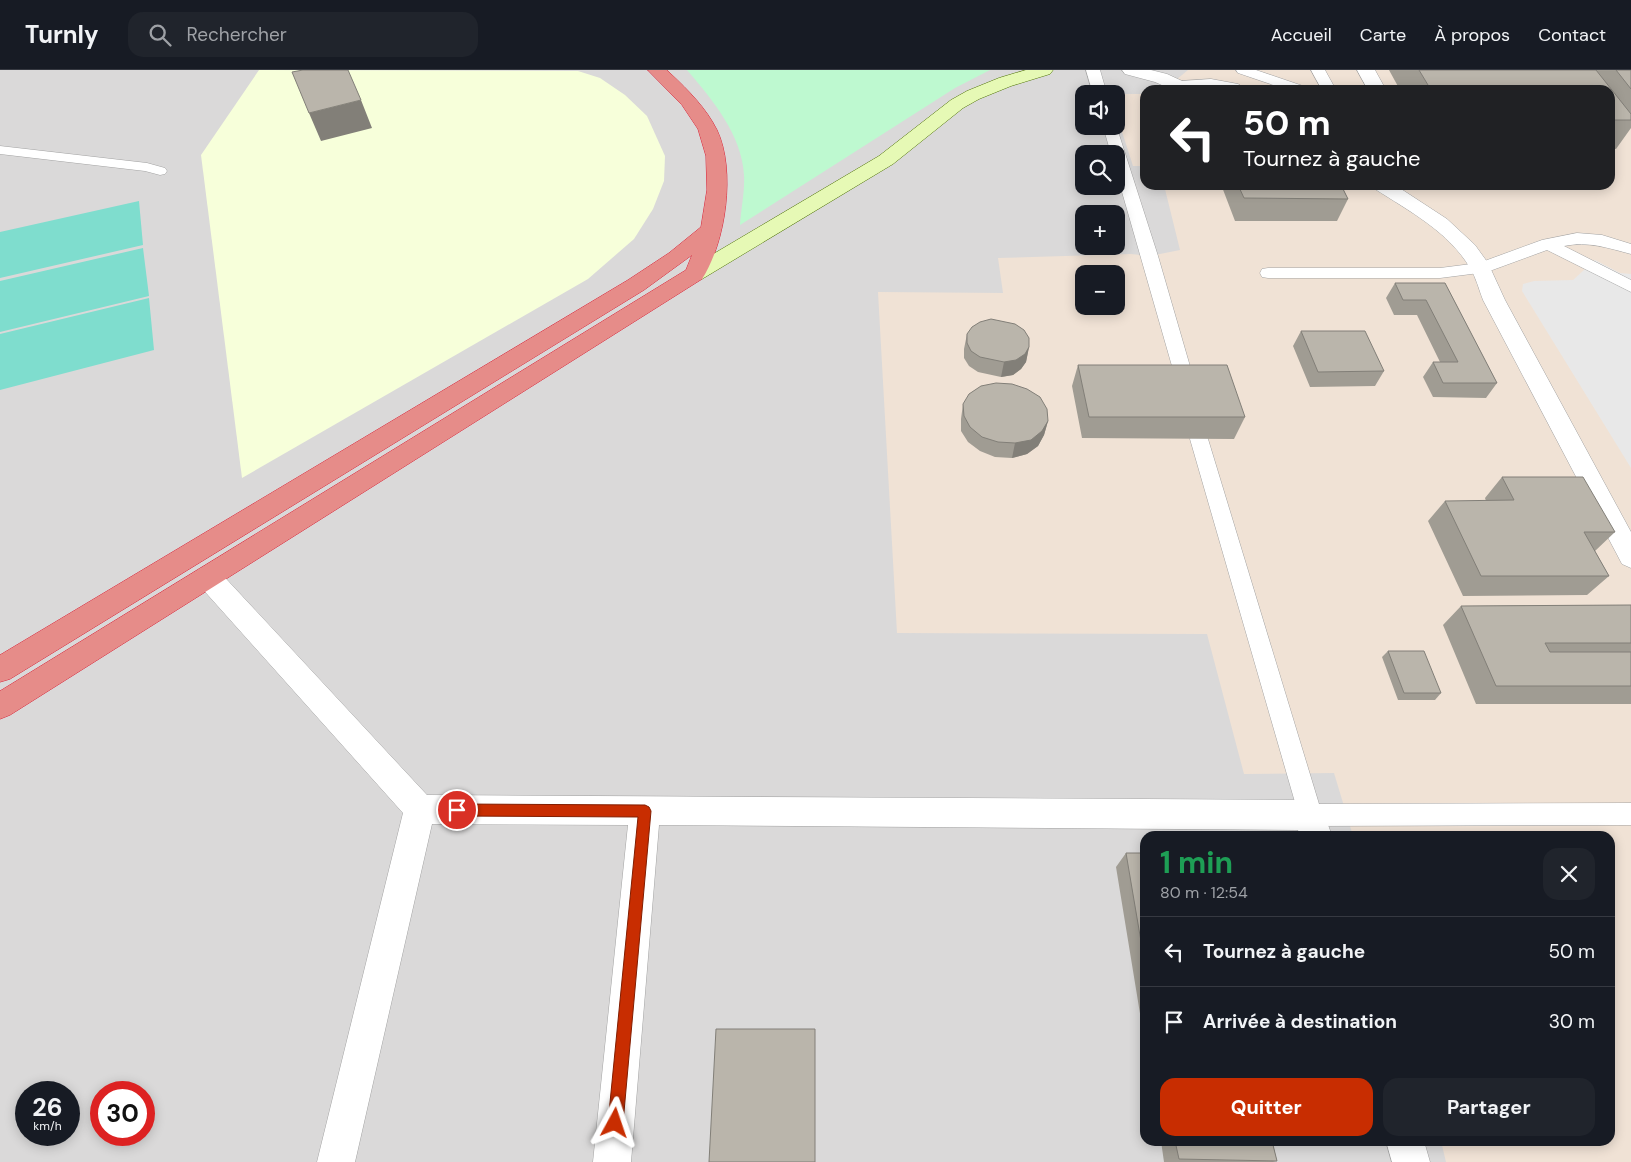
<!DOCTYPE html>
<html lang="fr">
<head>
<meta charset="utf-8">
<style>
	:root { --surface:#171b24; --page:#20242c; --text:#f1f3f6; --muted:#9ea1a6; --line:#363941; --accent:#c82d01 }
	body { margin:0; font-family:"DM Sans",sans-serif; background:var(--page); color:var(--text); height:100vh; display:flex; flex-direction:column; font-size:19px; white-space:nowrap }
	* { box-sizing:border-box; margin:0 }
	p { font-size:16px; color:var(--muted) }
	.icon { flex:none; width:28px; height:28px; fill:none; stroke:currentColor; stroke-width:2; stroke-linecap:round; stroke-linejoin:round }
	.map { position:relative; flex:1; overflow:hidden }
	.sheet { position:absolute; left:1140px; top:761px; width:475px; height:315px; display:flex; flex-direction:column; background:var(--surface); border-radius:15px; box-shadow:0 2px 12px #0003 }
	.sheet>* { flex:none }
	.guide { position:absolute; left:1140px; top:15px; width:475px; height:105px; border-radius:15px; box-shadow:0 2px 12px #0003; background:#202124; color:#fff; overflow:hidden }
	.fabs { position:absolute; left:1075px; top:15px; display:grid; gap:10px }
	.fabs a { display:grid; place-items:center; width:50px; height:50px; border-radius:10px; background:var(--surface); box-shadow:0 2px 12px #0003; font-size:25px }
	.speed { position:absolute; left:15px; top:1011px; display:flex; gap:10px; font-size:25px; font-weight:700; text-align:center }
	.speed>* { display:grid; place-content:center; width:65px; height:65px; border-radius:50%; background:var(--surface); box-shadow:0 2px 12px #0003; line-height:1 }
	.speed small { font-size:12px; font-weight:400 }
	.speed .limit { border:8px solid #d22; background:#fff; color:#111 }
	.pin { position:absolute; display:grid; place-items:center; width:42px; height:42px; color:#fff; margin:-21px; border:2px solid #fff; border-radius:50%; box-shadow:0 1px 5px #0007 }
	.me { position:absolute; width:55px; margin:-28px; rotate:5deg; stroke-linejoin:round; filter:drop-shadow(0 0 4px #0008) }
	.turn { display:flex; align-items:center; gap:18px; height:105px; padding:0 20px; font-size:22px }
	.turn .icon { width:65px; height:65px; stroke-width:2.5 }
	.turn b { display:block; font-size:35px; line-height:42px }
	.round { display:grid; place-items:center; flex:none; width:52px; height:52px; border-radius:15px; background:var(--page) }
	.headline { display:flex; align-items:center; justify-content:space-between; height:85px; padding:0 20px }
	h1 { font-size:30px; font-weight:700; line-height:38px; color:#1e9e55 }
	.primary-button { display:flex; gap:10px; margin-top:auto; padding:10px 20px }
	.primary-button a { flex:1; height:58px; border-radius:15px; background:var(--accent); color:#fff; font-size:20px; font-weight:700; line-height:58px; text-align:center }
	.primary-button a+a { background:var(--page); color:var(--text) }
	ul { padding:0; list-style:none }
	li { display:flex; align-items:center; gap:15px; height:70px; padding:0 20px; border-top:1px solid var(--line) }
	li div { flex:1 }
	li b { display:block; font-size:19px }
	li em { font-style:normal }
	header { display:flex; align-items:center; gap:30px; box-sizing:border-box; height:70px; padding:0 25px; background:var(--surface); border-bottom:1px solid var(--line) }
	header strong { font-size:24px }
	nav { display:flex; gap:28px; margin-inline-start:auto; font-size:18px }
	.search { width:350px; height:45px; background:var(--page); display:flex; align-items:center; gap:12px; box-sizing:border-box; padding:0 18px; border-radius:15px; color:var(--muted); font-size:19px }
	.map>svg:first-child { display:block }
	.residential { fill:#dad9d9; fill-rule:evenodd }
	.education { fill:#f7ffda }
	.military { fill:#f0e2d5; fill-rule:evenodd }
	.park { fill:#bef9d0 }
	.pitch { fill:#7fddce }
	.parking { fill:#e8e8e8 }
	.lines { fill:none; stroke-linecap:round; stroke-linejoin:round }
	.lane-casing { stroke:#a3a3a3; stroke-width:1 }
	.street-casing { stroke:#a3a3a3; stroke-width:1 }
	.secondary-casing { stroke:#4e7205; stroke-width:1 }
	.highway-casing { stroke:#d72439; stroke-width:1 }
	.lane { fill:#fff; fill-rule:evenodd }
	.street { fill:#fff; fill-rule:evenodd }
	.secondary { fill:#e6f9b5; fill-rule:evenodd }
	.highway { fill:#e68c89; fill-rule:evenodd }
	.wall { fill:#a09c93 }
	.shaded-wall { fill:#827f78 }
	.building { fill:#bab5ab; stroke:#827f78 }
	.route { fill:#c82d01; stroke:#821d01 }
</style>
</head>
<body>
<header>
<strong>Turnly</strong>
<div class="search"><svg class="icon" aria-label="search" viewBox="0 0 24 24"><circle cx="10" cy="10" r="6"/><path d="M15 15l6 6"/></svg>Rechercher</div>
<nav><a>Accueil</a><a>Carte</a><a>À propos</a><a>Contact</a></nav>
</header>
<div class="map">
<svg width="1631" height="1092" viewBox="0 0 1631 1092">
	<rect width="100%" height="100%" fill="#eeece2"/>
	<path class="residential" d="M0,0H1631V1092H0ZM1145,20H1610V115H1145ZM1084,24H1116V56H1084ZM1084,84H1116V116H1084ZM1084,144H1116V176H1084ZM1084,204H1116V236H1084ZM1145,766H1610V1071H1145ZM26,1022H69V1065H26ZM101,1022H144V1065H101Z"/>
	<path class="education" d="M259,0L578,1L600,8L625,25L647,46L665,86L664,111L653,139L634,169L588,209L242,408L201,85Z"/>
	<path class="military" d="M1188,0H1631V1092H1446L1441,1071H1610V766H1353L1334,703L1244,704L1207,564L897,563L878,222L1003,223L998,188L1131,184L1150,186L1180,180L1164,115H1610V20H1164ZM1084,204H1116V236H1084Z
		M1110,24H1145V96H1133L1116,43V24Z"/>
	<path class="park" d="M687,0H990L955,18L740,155C741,139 745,121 744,105C742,65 712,29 687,0Z"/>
	<path class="pitch" d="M139,131L143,175L0,208V162Z
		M143,178L149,226L0,262V211Z
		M149,228L154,280L0,320V264Z"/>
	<path class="parking" d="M1595,190L1620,203L1631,204V398L1522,221L1523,214L1534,211L1573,210Z"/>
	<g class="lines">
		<defs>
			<path id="lane" d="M1086,0H1100L1107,24H1093Z
				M1236,0H1256L1306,17L1308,20H1288L1238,3Z
				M1311,0H1325L1336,20H1322Z
				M1211,9L1238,14L1248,20L1204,17L1181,19L1174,15L1181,11Z
				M1116,55L1158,186L1196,317L1193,321L1187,323L1181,321L1178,317L1116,101V84H1111L1103,56H1116Z
				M0,76L147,93L165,98L167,101L165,104L160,105L145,101L0,84Z
				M1577,163L1602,165L1631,174V184C1608,178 1588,171 1564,176L1631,210V222L1547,180L1487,202L1440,208H1268L1262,207L1260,203L1262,199L1268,198H1440L1479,193L1542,170Z
				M1199,362L1206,364L1208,369L1319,734L1631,733V755L1310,756L1301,753L1190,369L1192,364Z"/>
			<path id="street" d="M1122,0H1151L1167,4L1193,16L1196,20H1173L1155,12L1125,4Z
				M1357,0H1375L1386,20H1368Z
				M1372,115H1395L1447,149L1475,175L1488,193L1505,230L1631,462V498L1622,494L1483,230C1479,220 1476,207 1470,198C1449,162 1409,141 1375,119Z
				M208,496L217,499L427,725L1310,730L1321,735L1332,766H1300L1298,760L659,755L631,1092H593L628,755L432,754L355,1092H317L403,743L199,515L195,507L199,499Z
				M1386,1071H1424L1430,1092H1392Z"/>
			<path id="secondary" d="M1026,0H1053L1050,4L1011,16L979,29L963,38L893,94L702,209L695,211L688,209L684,204L688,199L879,86L951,30L967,21L999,8Z"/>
			<path id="highway" d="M648,0H667L671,4C688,20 706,38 717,60C736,100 726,172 702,209L10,645L0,649V621L686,200L692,185L644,220L10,609L0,612V585L628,210L669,183L701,157L707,120L706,86L698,59L682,35Z"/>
		</defs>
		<use href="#lane" class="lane-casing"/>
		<use href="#street" class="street-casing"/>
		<use href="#secondary" class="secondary-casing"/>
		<use href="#highway" class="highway-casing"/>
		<use href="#lane" class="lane"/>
		<use href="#street" class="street"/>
		<use href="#secondary" class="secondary"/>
		<use href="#highway" class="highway"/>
	</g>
	<path class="wall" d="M1389,0H1631V58L1616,79L1610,78V20H1400Z
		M1223,115H1341L1348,129L1337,151H1235L1222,117Z
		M1395,213H1445L1497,313L1486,328L1433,327L1423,307L1433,292H1440L1417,245H1394L1386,228Z
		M1301,261L1384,301L1375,316L1310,317L1293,276Z
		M967,264L1029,277L1026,292L1021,299L1013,305L1001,307L978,302L969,296L964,288V279Z
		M1078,295L1245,347L1234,369L1082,368L1072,316Z
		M963,334L1048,351L1044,365L1038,376L1027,384L1012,388L995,387L980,381L968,372L961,361V349Z
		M1502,407L1615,462L1595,481L1609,506L1587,525L1463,526L1428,451L1445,431H1486L1485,428Z
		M1631,535V634H1476L1443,555L1461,536Z
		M1388,581L1441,623L1435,630H1398L1382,587Z
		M1126,783H1145V974L1116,797Z
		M1161,1071H1272L1277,1091L1273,1092H1164Z"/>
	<path class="shaded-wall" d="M361,30L372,58L321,71L309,43Z
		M1029,277L1026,292L1021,299L1013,305L1001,307L1004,292Z
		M1048,351L1044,365L1038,376L1027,384L1012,388L1015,373Z"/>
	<path class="building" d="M303,0H348L361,30L309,43L292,2Z
		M1419,0H1596L1631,44V50H1610V20H1431Z
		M1616,0H1631V19Z
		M1238,115H1341L1348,129L1244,128Z
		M1395,213H1445L1497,313H1443L1433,292H1458L1426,230H1403Z
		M991,249L1015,254L1024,260L1029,268V277L1025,284L1016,290L1004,292L980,287L971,281L967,273V264L972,257L980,252Z
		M1301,261H1365L1384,301L1318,302Z
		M1078,295H1227L1245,347H1089Z
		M996,313L1012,314L1027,319L1040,327L1047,339L1048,351L1042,361L1031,370L1015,373L998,372L982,367L970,357L964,346L963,334L969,324L981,316Z
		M1502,407H1583L1615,462H1584L1609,506H1481L1445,431L1514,430Z
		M1631,535V573H1545L1550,582H1631V616H1496L1461,536Z
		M1388,581H1424L1441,623H1404Z
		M1126,783H1145V895Z
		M716,959H815V1092H709Z
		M1175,1071H1272L1277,1091L1179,1089Z"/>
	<path class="route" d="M457,734L645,735L649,737L651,741L623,1053L621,1058L615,1061L610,1058L608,1053L638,747L457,746L453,744L451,740L453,735Z"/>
</svg>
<div class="fabs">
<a><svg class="icon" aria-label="sound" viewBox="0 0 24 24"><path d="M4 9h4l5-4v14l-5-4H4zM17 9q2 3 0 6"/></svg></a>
<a><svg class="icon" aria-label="search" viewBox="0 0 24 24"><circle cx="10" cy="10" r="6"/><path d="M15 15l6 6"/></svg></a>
<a>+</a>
<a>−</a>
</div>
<div class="speed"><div>26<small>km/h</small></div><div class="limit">30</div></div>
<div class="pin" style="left:457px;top:740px;background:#d93025"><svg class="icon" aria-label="arrive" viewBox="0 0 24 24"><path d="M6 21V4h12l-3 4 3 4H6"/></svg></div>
<svg class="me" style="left:615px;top:1053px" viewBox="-20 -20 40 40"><path d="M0-17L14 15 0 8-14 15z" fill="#c82d01" stroke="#fff" stroke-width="4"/></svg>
<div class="guide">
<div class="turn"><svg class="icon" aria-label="left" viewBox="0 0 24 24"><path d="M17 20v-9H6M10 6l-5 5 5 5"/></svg><div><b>50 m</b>Tournez à gauche</div></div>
</div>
<section class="sheet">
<div class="headline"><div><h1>1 min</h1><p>80 m · 12:54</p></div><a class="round"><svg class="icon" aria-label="close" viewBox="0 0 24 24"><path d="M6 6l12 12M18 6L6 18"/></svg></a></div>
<ul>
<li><svg class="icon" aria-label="left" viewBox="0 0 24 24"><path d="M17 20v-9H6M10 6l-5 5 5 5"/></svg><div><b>Tournez à gauche</b></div><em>50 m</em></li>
<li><svg class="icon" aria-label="arrive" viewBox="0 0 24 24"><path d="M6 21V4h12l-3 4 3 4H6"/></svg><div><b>Arrivée à destination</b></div><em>30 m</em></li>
</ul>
<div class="primary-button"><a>Quitter</a><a>Partager</a></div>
</section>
</div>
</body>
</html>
